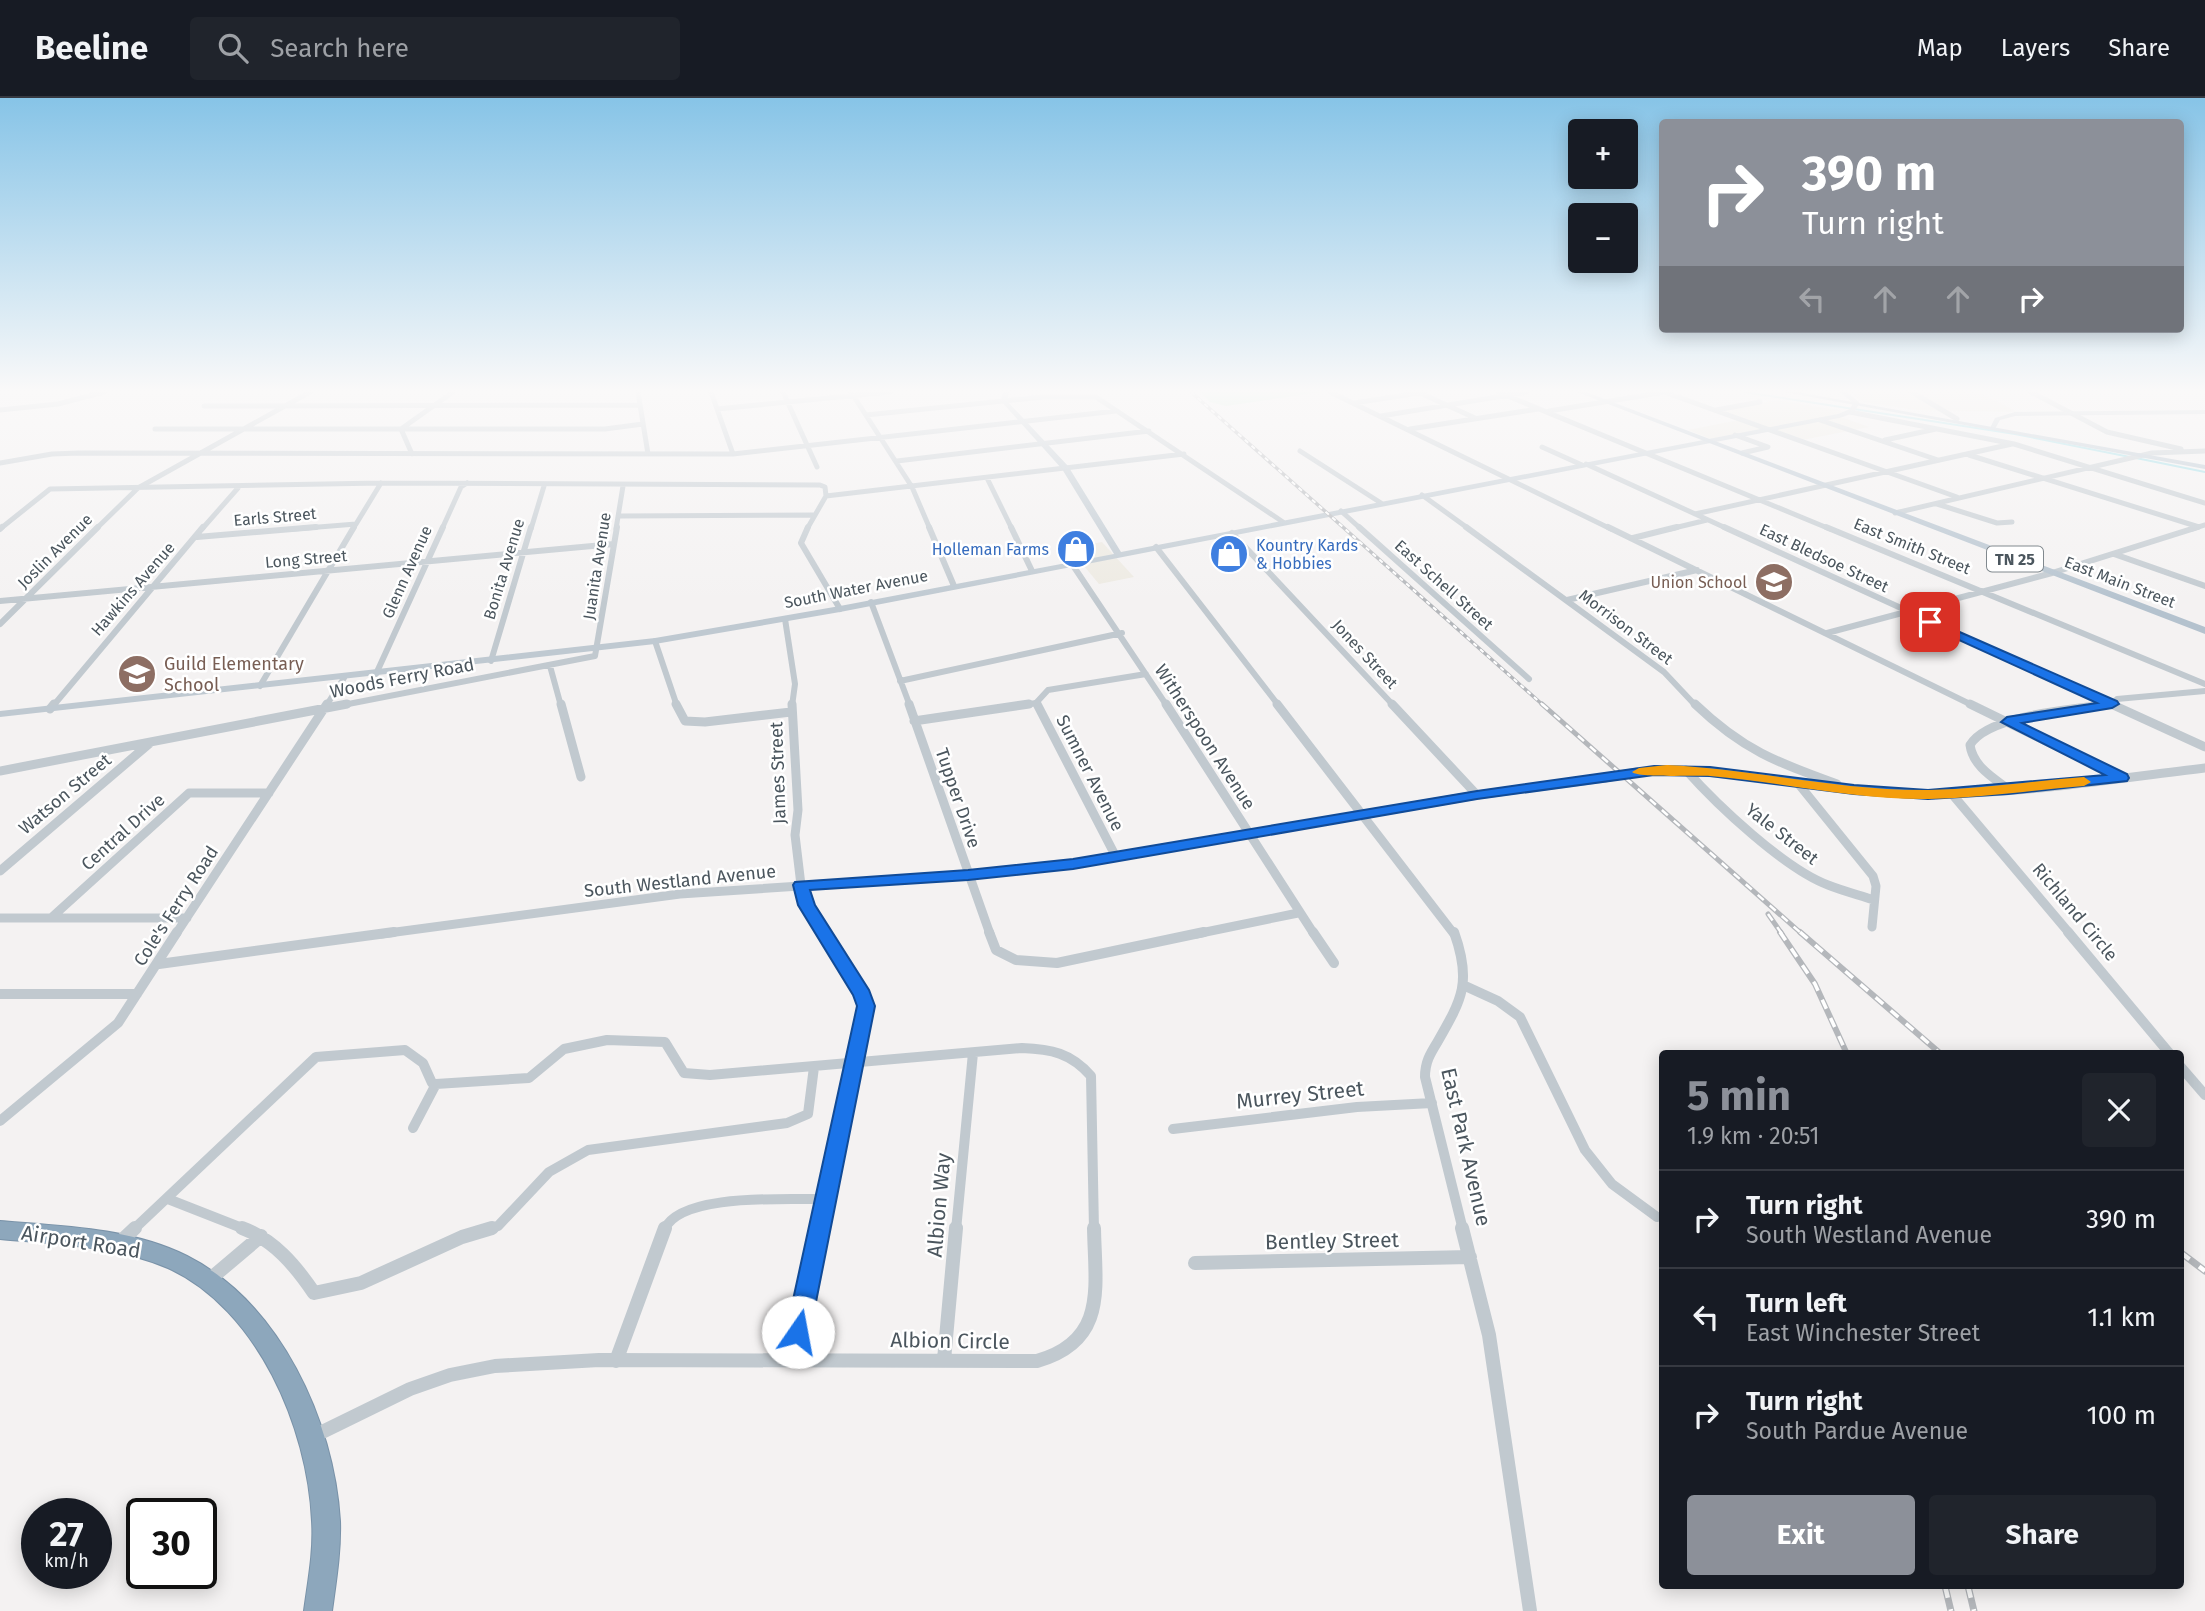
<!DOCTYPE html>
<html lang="en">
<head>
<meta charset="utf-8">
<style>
	:root { --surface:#171b24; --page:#20242c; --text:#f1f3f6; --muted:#9ea1a6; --line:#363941; --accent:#8c9099 }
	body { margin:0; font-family:"Fira Sans",sans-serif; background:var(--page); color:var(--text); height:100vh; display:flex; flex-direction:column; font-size:26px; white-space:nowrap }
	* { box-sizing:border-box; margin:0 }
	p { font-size:23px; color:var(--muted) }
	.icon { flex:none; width:38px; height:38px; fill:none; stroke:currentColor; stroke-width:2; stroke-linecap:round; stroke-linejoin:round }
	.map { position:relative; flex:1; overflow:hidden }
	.sheet { position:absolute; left:1659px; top:952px; width:525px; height:539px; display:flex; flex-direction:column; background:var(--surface); border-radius:7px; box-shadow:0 4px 18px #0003 }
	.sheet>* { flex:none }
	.guide { position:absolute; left:1659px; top:21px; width:525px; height:214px; border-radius:7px; box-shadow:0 4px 18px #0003; background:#8c9099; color:#fff; overflow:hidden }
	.buttons { position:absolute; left:1568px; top:21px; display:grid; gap:14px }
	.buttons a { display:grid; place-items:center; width:70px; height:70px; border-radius:7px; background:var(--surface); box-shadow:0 4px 18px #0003; font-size:35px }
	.speed { position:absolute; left:21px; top:1400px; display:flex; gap:14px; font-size:35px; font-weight:700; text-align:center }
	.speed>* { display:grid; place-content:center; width:91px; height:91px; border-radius:50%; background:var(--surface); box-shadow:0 4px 18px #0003; line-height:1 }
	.speed small { font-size:18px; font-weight:400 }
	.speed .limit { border:4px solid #111; border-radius:10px; background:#fff; color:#111 }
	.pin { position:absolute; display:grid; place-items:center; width:60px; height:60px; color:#fff; margin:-30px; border-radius:14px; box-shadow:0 4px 10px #0006 }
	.me { position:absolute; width:77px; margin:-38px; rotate:12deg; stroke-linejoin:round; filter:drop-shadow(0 0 5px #0008) }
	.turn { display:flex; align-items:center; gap:24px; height:147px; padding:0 28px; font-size:32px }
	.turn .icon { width:91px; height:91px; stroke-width:2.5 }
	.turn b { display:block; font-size:49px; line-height:60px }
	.lanes { display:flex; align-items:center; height:66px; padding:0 28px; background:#0003; justify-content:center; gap:35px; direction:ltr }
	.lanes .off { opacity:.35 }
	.round { display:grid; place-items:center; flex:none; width:74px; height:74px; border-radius:7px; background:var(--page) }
	.overview { display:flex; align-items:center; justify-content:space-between; height:119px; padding:0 28px }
	h1 { font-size:42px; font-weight:700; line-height:52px; color:var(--accent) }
	.cta { display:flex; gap:14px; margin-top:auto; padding:14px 28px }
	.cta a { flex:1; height:80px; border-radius:7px; background:var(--accent); color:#fff; font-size:28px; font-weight:700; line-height:80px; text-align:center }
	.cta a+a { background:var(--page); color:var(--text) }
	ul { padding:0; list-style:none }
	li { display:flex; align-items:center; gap:21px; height:98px; padding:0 28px; border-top:2px solid var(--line) }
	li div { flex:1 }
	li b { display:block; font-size:26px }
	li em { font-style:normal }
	header { display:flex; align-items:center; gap:42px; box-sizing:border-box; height:98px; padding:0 35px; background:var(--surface); border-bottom:2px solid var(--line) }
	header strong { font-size:33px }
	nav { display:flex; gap:38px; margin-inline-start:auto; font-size:24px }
	.search { width:490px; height:63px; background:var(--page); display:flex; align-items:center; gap:18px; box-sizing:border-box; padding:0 24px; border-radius:7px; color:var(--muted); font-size:26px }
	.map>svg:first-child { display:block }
	.commercial { fill:#edeae2 }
	.green { fill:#c4edd1 }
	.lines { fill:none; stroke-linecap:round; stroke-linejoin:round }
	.stream { stroke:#95dbe6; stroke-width:2 }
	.highway-casing { stroke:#7992a8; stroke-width:2 }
	.street-far4 { stroke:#c1c9cf; stroke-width:5 }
	.street-far3 { stroke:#c1c9cf; stroke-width:6 }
	.street-far2 { stroke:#c1c9cf; stroke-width:9 }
	.street-far1 { stroke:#c1c9cf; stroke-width:10 }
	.street { stroke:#c1c9cf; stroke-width:14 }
	.secondary { fill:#bfc9d1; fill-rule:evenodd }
	.primary { fill:#b4c2ce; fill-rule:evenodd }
	.highway { fill:#8da7bc; fill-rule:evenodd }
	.rail-far3-casing { stroke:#b4b7bb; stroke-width:3.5 }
	.rail-far2-casing { stroke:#b4b7bb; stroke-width:5 }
	.rail-far1-casing { stroke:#b4b7bb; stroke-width:6 }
	.rail-casing { stroke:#b4b7bb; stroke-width:7 }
	.rail-far3 { stroke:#fff; stroke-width:2; stroke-dasharray:4.5; stroke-linecap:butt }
	.rail-far2 { stroke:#fff; stroke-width:2.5; stroke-dasharray:8; stroke-linecap:butt }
	.rail-far1 { stroke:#fff; stroke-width:3.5; stroke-dasharray:10; stroke-linecap:butt }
	.rail { stroke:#fff; stroke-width:4.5; stroke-dasharray:12; stroke-linecap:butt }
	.street-bridge { stroke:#c1c9cf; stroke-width:9 }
	.route { fill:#1a73e8; stroke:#114b97; stroke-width:2 }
	.slow { fill:#f59e0b }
	.labels { text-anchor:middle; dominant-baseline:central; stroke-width:5; stroke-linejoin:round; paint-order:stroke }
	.far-street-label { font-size:16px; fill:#4b565e; stroke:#fff }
	.far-shop-label { font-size:16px; fill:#366cbe; stroke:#fff; text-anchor:start }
	.shield { fill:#fff; stroke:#81898e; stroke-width:2 }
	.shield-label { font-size:16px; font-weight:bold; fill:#4b565e }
	.far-education-label { font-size:16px; fill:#785e54; stroke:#fff; text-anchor:end }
	.education-label { font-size:18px; fill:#785e54; stroke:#fff; text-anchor:start }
	.street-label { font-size:18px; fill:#4b565e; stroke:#fff }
	.near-street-label { font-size:21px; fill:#4b565e; stroke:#fff }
</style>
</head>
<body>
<header>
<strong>Beeline</strong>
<div class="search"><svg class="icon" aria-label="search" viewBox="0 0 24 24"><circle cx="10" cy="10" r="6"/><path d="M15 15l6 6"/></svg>Search here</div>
<nav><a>Map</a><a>Layers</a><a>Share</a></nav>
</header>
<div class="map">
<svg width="2205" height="1513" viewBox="0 0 2205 1513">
	<rect width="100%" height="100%" fill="#f4f2f2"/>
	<path class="commercial" d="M1849,294H1979L2017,314L1915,312L1864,304Z
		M1777,302L1843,313L1835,317L1869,329L1802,342L1768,330L1711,341L1688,332L1744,321L1721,312Z
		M1102,444L1134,479L1099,486L1069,450Z"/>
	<path class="green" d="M1200,294H1321L1226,308L1210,304Z"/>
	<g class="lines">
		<path class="stream" d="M1744,294L2015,336L2130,359
			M2136,360L2205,374"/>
		<defs>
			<path id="highway" d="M0,1123C62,1128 131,1130 187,1158C280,1205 334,1323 340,1423C341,1453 336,1483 332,1513H304C308,1483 314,1453 312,1423C308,1330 258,1211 168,1170C117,1148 55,1146 0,1141Z"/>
		</defs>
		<use href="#highway" class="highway-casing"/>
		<path class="street-far4" d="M638,294L648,356
			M711,294L733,356
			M783,294L817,369
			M851,294L912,389L930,431
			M1330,294L1611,431
			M1418,294L1475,320
			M1498,294L1830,431
			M1664,294L1957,399
			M1912,294L1957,321
			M2031,294L2107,334L2181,351
			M1354,305L1425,294
			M204,308L638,307
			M717,311L890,294
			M0,312L58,306L104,294
			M1716,312L1760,304
			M1549,313L1665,294
			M1850,314L2014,346L2205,405
			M866,317L1043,299H1096L1283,424
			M1381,318L1527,294
			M1820,322L1938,362
			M155,331H605L643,326
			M1410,331L1538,311
			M1735,337L1768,349L1742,355
			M1885,342L1936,331
			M1542,349L1582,367
			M1300,353L1381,405
			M412,356L401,331L453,294
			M1969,357L2199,429
			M897,363L1149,333
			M0,365L52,356L79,355L733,356L1116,313
			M1586,366L1728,431
			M987,380L1012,431
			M1422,397L1469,431
			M826,398L1184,356
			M1937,406L1997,425L2012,424
			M1341,413L1361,431
			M1895,415L2152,355L2205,353
			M1695,416L2012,346
			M619,418L813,417
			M0,431L50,391L381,385L820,387L825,389L826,398
			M96,431L138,390L310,294
			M202,431L238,390
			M294,431L356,426
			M353,431L381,385
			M442,431L461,389L467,385
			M531,431L544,388
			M616,431L623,388
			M807,431L826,398
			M1670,431L1707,422
			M2192,431L2205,427"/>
		<path class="street-far3" d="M808,429L801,445L840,511
			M929,429L954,488
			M1011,429L1032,473
			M1359,429L1529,581
			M1466,429L1664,574L1696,608
			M1608,429L1974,608
			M1724,429L2115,608
			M1826,429L2205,586
			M0,431L2,429
			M1232,435L1394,608
			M197,439L316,429
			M1633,440L1677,429
			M1156,449L1279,608
			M2114,456L2205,488
			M1072,466L1167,608
			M1567,502L1697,472
			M0,503L614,446
			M871,504L910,608
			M785,521L795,586L792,608
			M0,526L98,429
			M1827,535L2052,475L2198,429
			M655,543L677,608
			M491,563L531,429
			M550,568L561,608
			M376,576L443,429
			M900,583L1122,535
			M260,588L354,429
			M1036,605L1037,608
			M53,608L203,429
			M326,608L344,580
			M338,608L595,558L617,429
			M1018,608L1036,605L1048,592L1146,576
			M2101,608L2112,606L2117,601L2205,593"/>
		<path class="street-far2" d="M561,606L581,679
			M676,606L685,623L705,624L791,614
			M792,606L798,712L795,737L801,787L806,807L825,836
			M909,606L990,836
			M1037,606L1116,759
			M1166,606L1314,836
			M1277,606L1454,836
			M1392,606L1477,697
			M1695,606C1743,652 1776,664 1837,686
			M1970,606L2122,680
			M2111,606L2205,649
			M50,611L54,606
			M914,623L1029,606
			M1686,672C1717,707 1785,771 1828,787C1843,793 1859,797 1874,802
			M0,673L347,606
			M1637,674C1725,668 1809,690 1897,695C2000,700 2103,682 2205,670
			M1797,684L1873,778L1876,788L1872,829
			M2008,691C1992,679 1973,668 1970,647C1988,616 2078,611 2112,606
			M1952,696L2070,836
			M0,773L150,645
			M0,820H187
			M51,820L189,695H269
			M176,836L327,606
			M381,836L680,796L968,777L1073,766L1477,697L1605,680
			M1196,836L1298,815"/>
		<path class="street-far1" d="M989,834L996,852L1016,862L1057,865L1204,834
			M1313,834L1334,865
			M1454,834C1472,884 1462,901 1438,943C1430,956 1425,964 1425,979L1463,1132
			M2068,834L2170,956
			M159,866L394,834
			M1463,887L1498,903L1520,919L1585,1052L1612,1086L1657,1119
			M0,896H137
			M2180,968L2205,997
			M0,1023L118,925L177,834
			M413,1030L436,986
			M1173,1031L1357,1009L1432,1005
			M168,1101L247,1132
			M133,1132L316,959L405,952L423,965L432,985L436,986L529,980L564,951L607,942L665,944L684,975L710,977L1022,950C1051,951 1071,955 1091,978L1094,1132
			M486,1132L498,1128L549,1074L588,1052L787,1025L808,1016L814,969
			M664,1132C680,1094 789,1102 825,1101
			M819,1132L866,907L863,896L824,834
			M956,1132L973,955"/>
		<path class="street" d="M242,1130C274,1142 295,1167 314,1195L361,1185L462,1139L492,1130
			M1462,1130L1489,1237L1530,1513
			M118,1146L135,1130
			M1195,1165L1470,1159
			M209,1182L261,1138
			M792,1261L819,1130
			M944,1262L956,1130
			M616,1263L665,1130
			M314,1338L410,1291L450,1277L495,1268L599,1262L1037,1263C1108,1243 1095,1189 1094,1130"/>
		<path class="secondary" d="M1003,294H1009L1007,303L1068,368L1121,454L1838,316L1850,311L1853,305L1840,294H1846L1859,304C1857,315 1849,317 1839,320L840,514L655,546L0,619V613L655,540L840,508L1114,456L1062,371L1001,303Z
			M2205,312V316L2015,318L2000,322L1995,331L1990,330L1995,320L2015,314Z"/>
		<path class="primary" d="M1577,294H1586L2205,529V536Z
			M1784,294H1797L2205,367V371Z"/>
		<use href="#highway" class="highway"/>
		<defs>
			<path id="rail-far3" d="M1191,294L1544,608"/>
			<path id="rail-far2" d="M1542,606L1802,836
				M1768,816L1782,836"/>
			<path id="rail-far1" d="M1780,834L1815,886L1847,956
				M1800,834L1941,956"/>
			<path id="rail" d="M2180,1154L2205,1173
				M1945,1488L1951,1513
				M1968,1488L1974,1513"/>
		</defs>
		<use href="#rail-far3" class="rail-far3-casing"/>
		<use href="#rail-far2" class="rail-far2-casing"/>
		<use href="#rail-far1" class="rail-far1-casing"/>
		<use href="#rail" class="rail-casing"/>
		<use href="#rail-far3" class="rail-far3"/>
		<use href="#rail-far2" class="rail-far2"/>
		<use href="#rail-far1" class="rail-far1"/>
		<use href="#rail" class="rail"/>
		<path class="street-bridge" d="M1605,680L1637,674"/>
	</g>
	<linearGradient id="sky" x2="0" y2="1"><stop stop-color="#87c4e7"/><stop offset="0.58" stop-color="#faf9f9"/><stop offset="1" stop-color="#faf9f9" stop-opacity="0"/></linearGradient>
	<rect width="2205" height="505" fill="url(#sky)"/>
	<path class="route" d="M1930,521L2117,603L2119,606L2112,610L2022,625L2127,676L2129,680L2127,683L2008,696L1928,701L1854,696L1710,678L1654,677L1477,701L1073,771L968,782L810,792L815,807L869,892L875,908L810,1234L806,1242L798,1245L789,1242L786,1234L857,908L853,897L798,807L793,787L795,784L968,772L1073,761L1477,693L1654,668L1710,669L1854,687L1928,692L2105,677L2001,624L2007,619L2097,605L1926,527L1924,524Z"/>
	<path class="slow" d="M1667,667C1754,671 1841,693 1929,692C1980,691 2033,683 2084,679L2091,684L2084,688C2033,692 1980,700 1929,701C1856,702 1783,684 1710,678C1696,677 1638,680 1632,674L1639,670Z"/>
	<defs>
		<symbol id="shop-disc" viewBox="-11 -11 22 22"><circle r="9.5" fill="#3f7fe0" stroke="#fff"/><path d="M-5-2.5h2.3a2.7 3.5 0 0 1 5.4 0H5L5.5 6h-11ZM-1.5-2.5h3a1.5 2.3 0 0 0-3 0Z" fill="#fff"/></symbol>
		<symbol id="school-disc" viewBox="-11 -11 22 22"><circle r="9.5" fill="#8d6e63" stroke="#fff"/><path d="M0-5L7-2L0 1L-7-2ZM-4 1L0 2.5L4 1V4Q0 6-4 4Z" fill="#fff"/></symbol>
	</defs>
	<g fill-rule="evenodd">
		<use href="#shop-disc" x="1054" y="429" width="44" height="44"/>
		<use href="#shop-disc" x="1207" y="434" width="44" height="44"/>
		<use href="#school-disc" x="1752" y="462" width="44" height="44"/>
		<use href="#school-disc" x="115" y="554" width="44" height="44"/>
	</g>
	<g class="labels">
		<g class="far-street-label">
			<text transform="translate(275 419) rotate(-5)">Earls Street</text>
			<text transform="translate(1912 448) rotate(22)">East Smith Street</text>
			<text transform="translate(55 453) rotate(-45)">Joslin Avenue</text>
			<text transform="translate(1824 460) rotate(25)">East Bledsoe Street</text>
			<text transform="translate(306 461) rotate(-5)">Long Street</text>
			<text transform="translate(597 468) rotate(-81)">Juanita Avenue</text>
			<text transform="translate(504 471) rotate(-73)">Bonita Avenue</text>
			<text transform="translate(407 474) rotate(-66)">Glenn Avenue</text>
			<text transform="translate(2120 484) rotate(21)">East Main Street</text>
			<text transform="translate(1444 487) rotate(42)">East Schell Street</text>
			<text transform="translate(133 491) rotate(-49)">Hawkins Avenue</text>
			<text transform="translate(856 491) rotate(-11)">South Water Avenue</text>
			<text transform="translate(1626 529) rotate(37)">Morrison Street</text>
			<text transform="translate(1365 556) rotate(47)">Jones Street</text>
		</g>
		<g class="far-shop-label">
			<text x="1256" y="447">Kountry Kards<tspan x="1256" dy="18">&amp; Hobbies</tspan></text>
			<text x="1049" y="451" text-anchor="end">Holleman Farms</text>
		</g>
		<rect class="shield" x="1987" y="448.5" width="56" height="25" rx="5"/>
		<g class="shield-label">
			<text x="2015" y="461">TN 25</text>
		</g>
		<g class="far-education-label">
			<text x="1747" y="484">Union School</text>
		</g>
		<g class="education-label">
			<text x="164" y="566">Guild Elementary<tspan x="164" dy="21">School</tspan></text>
		</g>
		<g class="street-label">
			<text transform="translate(402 580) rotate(-11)">Woods Ferry Road</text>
			<text transform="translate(1205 639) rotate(57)">Witherspoon Avenue</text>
			<text transform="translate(778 675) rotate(-92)">James Street</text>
			<text transform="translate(1090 675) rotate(63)">Sumner Avenue</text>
			<text transform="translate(65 696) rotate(-40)">Watson Street</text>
			<text transform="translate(958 700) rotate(71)">Tupper Drive</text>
			<text transform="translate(123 734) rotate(-42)">Central Drive</text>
			<text transform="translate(1782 736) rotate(38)">Yale Street</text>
			<text transform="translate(680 783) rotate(-6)">South Westland Avenue</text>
			<text transform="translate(176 808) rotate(-57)">Cole's Ferry Road</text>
			<text transform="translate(2075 814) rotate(50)">Richland Circle</text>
		</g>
		<g class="near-street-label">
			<text transform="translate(1300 997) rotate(-6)">Murrey Street</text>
			<text transform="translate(1466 1049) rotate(77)">East Park Avenue</text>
			<text transform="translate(939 1107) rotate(-85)">Albion Way</text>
			<text transform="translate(1332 1143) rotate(-1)">Bentley Street</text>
			<text transform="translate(81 1144) rotate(9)">Airport Road</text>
			<text transform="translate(950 1243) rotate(1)">Albion Circle</text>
		</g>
	</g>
</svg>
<div class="buttons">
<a>+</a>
<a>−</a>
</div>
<div class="speed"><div>27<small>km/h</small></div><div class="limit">30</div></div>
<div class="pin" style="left:1930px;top:524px;background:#d93025"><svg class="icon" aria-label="arrive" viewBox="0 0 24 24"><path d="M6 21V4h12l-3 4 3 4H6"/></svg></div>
<svg class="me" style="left:798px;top:1234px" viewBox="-20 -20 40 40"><circle r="19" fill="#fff"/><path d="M0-13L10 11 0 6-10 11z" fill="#1a73e8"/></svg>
<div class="guide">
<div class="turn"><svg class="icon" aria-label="right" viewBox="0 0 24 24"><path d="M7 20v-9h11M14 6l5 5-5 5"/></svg><div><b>390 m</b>Turn right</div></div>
<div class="lanes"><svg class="icon off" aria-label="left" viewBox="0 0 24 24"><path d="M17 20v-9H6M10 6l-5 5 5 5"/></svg><svg class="icon off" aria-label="ahead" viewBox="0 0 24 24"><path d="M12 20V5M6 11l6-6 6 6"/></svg><svg class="icon off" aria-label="ahead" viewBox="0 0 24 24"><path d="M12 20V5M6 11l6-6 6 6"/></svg><svg class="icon" aria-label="right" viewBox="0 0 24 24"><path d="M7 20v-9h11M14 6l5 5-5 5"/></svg></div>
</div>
<section class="sheet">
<div class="overview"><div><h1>5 min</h1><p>1.9 km · 20:51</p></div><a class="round"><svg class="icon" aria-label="close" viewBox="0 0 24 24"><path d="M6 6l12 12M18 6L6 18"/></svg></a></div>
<ul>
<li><svg class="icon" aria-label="right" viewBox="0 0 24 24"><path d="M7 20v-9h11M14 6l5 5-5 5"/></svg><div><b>Turn right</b><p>South Westland Avenue</p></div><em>390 m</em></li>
<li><svg class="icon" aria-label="left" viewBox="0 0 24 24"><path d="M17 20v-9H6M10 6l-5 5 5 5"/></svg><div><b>Turn left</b><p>East Winchester Street</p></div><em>1.1 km</em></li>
<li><svg class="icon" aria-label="right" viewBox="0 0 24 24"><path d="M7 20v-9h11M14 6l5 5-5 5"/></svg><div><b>Turn right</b><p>South Pardue Avenue</p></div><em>100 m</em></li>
</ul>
<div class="cta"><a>Exit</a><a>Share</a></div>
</section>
</div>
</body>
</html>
